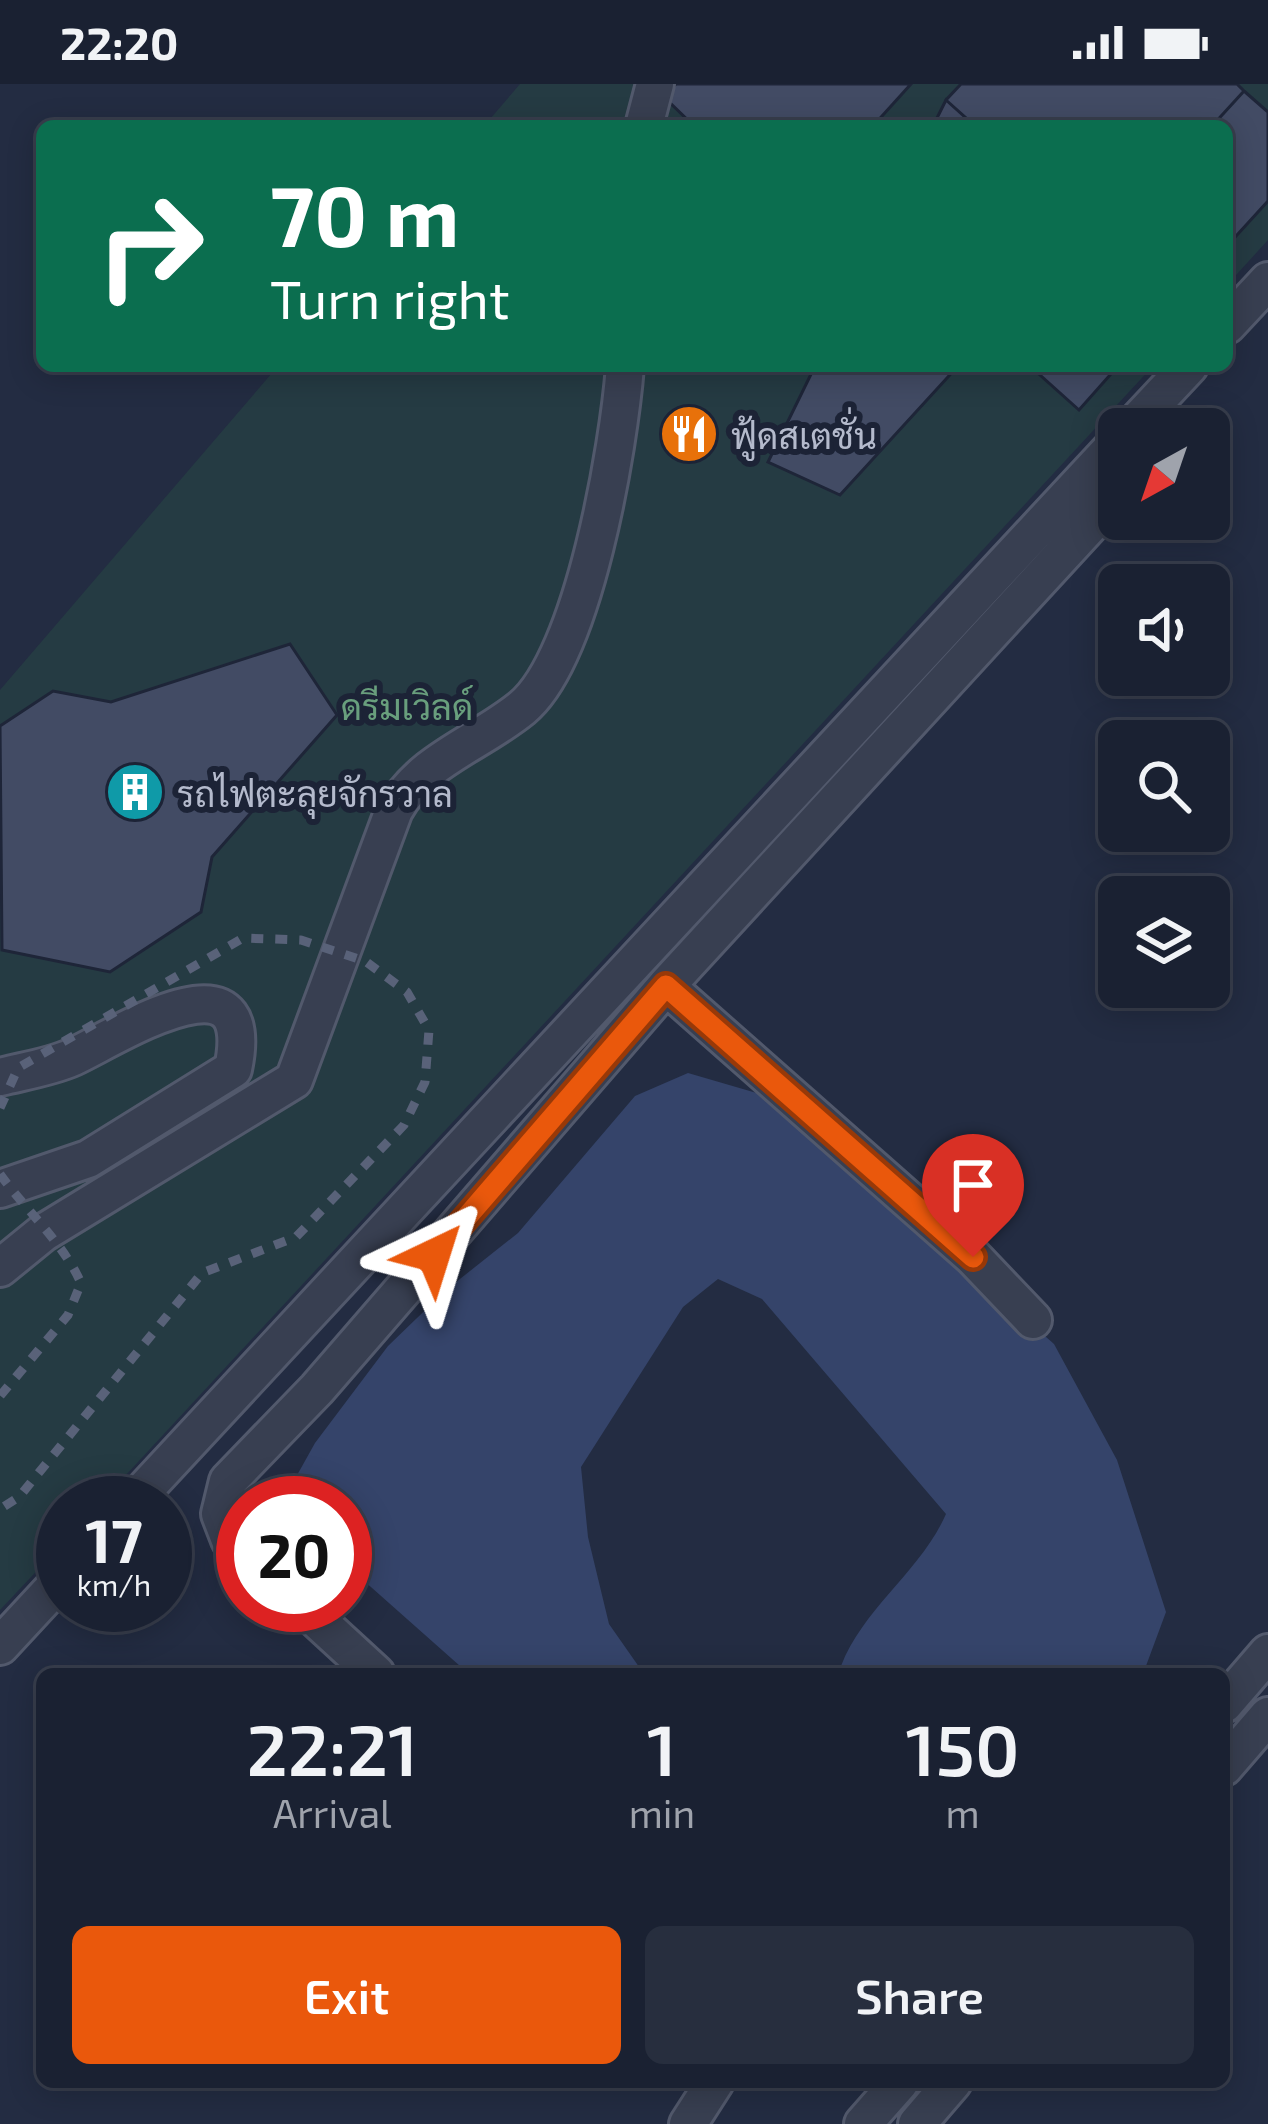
<!DOCTYPE html>
<html lang="en">
<head>
<meta charset="utf-8">
<style>
	:root { --surface:#1a2132; --page:#272e3e; --text:#f1f3f6; --muted:#9fa3ac; --line:#383e4d; --accent:#ea580c }
	body { margin:0; font-family:"Exo 2",Sarabun,sans-serif; background:var(--page); color:var(--text); height:100vh; display:flex; flex-direction:column; font-size:45px; white-space:nowrap }
	* { box-sizing:border-box; margin:0 }
	p { font-size:39px; color:var(--muted) }
	.icon { flex:none; width:66px; height:66px; fill:none; stroke:currentColor; stroke-width:2; stroke-linecap:round; stroke-linejoin:round }
	.map { position:relative; flex:1; overflow:hidden }
	.panel { position:absolute; left:36px; top:1584px; width:1194px; height:420px; display:flex; flex-direction:column; background:var(--surface); border-radius:18px; box-shadow:0 6px 30px #0003,0 0 0 3px var(--line) }
	.panel>* { flex:none }
	.hud { position:absolute; left:36px; top:36px; width:1197px; height:252px; border-radius:18px; box-shadow:0 6px 30px #0003,0 0 0 3px var(--line); background:#0b6e4f; color:#fff; overflow:hidden }
	.needle { width:78px; rotate:220deg }
	.controls { position:absolute; left:1098px; top:324px; display:grid; gap:24px }
	.controls a { display:grid; place-items:center; width:132px; height:132px; border-radius:18px; background:var(--surface); box-shadow:0 6px 30px #0003,0 0 0 3px var(--line); font-size:60px }
	.speed { position:absolute; left:36px; top:1392px; display:flex; gap:24px; font-size:60px; font-weight:700; text-align:center }
	.speed>* { display:grid; place-content:center; width:156px; height:156px; border-radius:50%; background:var(--surface); box-shadow:0 6px 30px #0003,0 0 0 3px var(--line); line-height:1 }
	.speed small { font-size:30px; font-weight:400 }
	.speed .limit { border:18px solid #d22; background:#fff; color:#111 }
	.pin { position:absolute; display:grid; place-items:center; width:102px; height:102px; color:#fff; margin:-123px -51px; border-radius:50% 50% 50% 0; rotate:-45deg; box-shadow:0 0 12px #0007 }
	.pin .icon { rotate:45deg }
	.me { position:absolute; width:132px; margin:-66px; rotate:41deg; stroke-linejoin:round; filter:drop-shadow(0 0 9px #0008) }
	.turn { display:flex; align-items:center; gap:42px; height:252px; padding:0 36px; font-size:54px }
	.turn .icon { width:156px; height:156px; stroke-width:2.5 }
	.turn b { display:block; font-size:84px; line-height:102px }
	.eta { display:flex; justify-content:space-evenly; align-items:center; height:204px; text-align:center }
	.eta b { font-size:72px; font-weight:600; line-height:84px }
	.cta { display:flex; gap:24px; margin-top:auto; padding:24px 36px }
	.cta a { flex:1; height:138px; border-radius:18px; background:var(--accent); color:#fff; font-size:48px; font-weight:600; line-height:138px; text-align:center }
	.cta a+a { background:var(--page); color:var(--text) }
	.status { display:flex; justify-content:space-between; align-items:center; height:84px; padding:0 60px; background:var(--surface); direction:ltr }
	.status svg { height:33px; fill:currentColor }
	.map>svg:first-child { display:block }
	.green { fill:#253b43 }
	.water { fill:#35446a }
	.building { fill:#424b64; stroke:#1e2538; stroke-width:3 }
	.lines { fill:none; stroke-linecap:round; stroke-linejoin:round }
	.minor-casing { stroke:#52596c; stroke-width:42 }
	.minor { stroke:#383f51; stroke-width:36 }
	.rail { stroke:#596279; stroke-width:9; stroke-dasharray:12 12; stroke-linecap:butt }
	.route-casing { stroke:#983908; stroke-width:30 }
	.route { stroke:#ea580c; stroke-width:21 }
	.labels { text-anchor:middle; dominant-baseline:central; stroke-width:12; stroke-linejoin:round; paint-order:stroke }
	.poi-label { font-size:36px; fill:#b4bacc; stroke:#1c2336; text-anchor:start }
	.park-label { font-size:36px; fill:#699f7d; stroke:#1c2336 }
</style>
</head>
<body>
<div class="status"><b>22:20</b><svg viewBox="0 0 49 12"><path d="M0 12V9h3v3zM5 12V6h3v6zM10 12V3h3v9zM15 12V0h3v12zM26 1h20v11H26zM47 4h2v5h-2z"/></svg></div>
<div class="map">
<svg width="1268" height="2040" viewBox="0 0 1268 2040">
	<rect width="100%" height="100%" fill="#232c42"/>
	<path class="green" d="M520,0H1268V156L1227,201V42H484Z
		M278,282H1153L100,1419H63V1459L0,1526V606Z"/>
	<path class="water" d="M688,989L760,1010L829,1062L1054,1260L1117,1376L1166,1528L1143,1590H849L841,1582C864,1523 921,1487 946,1430L762,1215L718,1195L683,1223L581,1383L588,1453L609,1540L644,1590H469L345,1480V1419H288L286,1411L315,1359L388,1262L446,1206L518,1149L635,1012Z"/>
	<path class="building" d="M676,0H911L873,42H747L741,37L737,42H694L664,13Z
		M961,0H1237L1244,7L1212,42H975L946,16Z
		M1244,7L1268,28V117L1227,162V42H1212Z
		M946,16L975,42H933Z
		M815,282H958L840,411L768,378Z
		M1030,282H1118L1079,326Z
		M290,560L337,631L212,773L201,828L110,888L2,866L0,642L53,607L111,618Z"/>
	<g class="lines">
		<defs>
			<path id="minor" d="M644,42L655,0
				M1227,241L1268,197
				M1130,345L1189,282
				M666,902L973,1173L1033,1236
				M0,993C24,987 51,983 73,973C118,952 260,859 233,985L88,1075L0,1105
				M0,1184L43,1149L294,996L394,726C423,675 478,660 522,624C584,573 619,361 625,282
				M132,1419L1119,357
				M243,1468L230,1456L220,1430L228,1397L317,1305L666,902L1110,419
				M301,1521L376,1590
				M0,1562L63,1494
				M1224,1620L1268,1569
				M1224,1683L1268,1632
				M688,2040L715,1998
				M863,2040L900,1998
				M917,2040L953,1998"/>
		</defs>
		<use href="#minor" class="minor-casing"/>
		<use href="#minor" class="minor"/>
		<path class="rail" d="M0,1024L18,984L243,854L301,856L365,877L407,908L429,946L425,998L404,1041L296,1153L202,1189L19,1413L0,1425
			M0,1090C27,1128 62,1157 81,1199L68,1231L0,1312"/>
	</g>
	<g class="lines">
		<defs>
			<path id="route" d="M434,1171L666,902L973,1173"/>
		</defs>
		<use href="#route" class="route-casing"/>
		<use href="#route" class="route"/>
	</g>
	<defs>
		<symbol id="restaurant-disc" viewBox="-11 -11 22 22"><circle r="9.5" fill="#e8710a" stroke="#1c2336"/><path d="M-5-6h1v4h1v-4h1v4h1v-4h1v5L-1.5 .5V6h-2V.5L-5-1ZM5-6V6H3V1.5H1.5Q1.5-4 5-6Z" fill="#fff"/></symbol>
		<symbol id="building-disc" viewBox="-11 -11 22 22"><circle r="9.5" fill="#0f9aa8" stroke="#1c2336"/><path d="M-4-6H4V6H1V3H-1V6H-4ZM-2.5-4.3h1.7v1.8h-1.7ZM.8-4.3h1.7v1.8H.8ZM-2.5-1h1.7V.8h-1.7ZM.8-1h1.7V.8H.8Z" fill="#fff"/></symbol>
	</defs>
	<g fill-rule="evenodd">
		<use href="#restaurant-disc" x="656" y="317" width="66" height="66"/>
		<use href="#building-disc" x="102" y="675" width="66" height="66"/>
	</g>
	<g class="labels">
		<g class="poi-label">
			<text x="731" y="350">ฟู้ดสเตชั่น</text>
			<text x="177" y="708">รถไฟตะลุยจักรวาล</text>
		</g>
		<g class="park-label">
			<text x="407" y="621">ดรีมเวิลด์</text>
		</g>
	</g>
</svg>
<div class="controls">
<a><svg class="needle" viewBox="-14 -14 28 28"><path d="M0-13l5 13h-10z" fill="#e53935"/><path d="M0 13l5-13h-10z" fill="#9fa3ac"/></svg></a>
<a><svg class="icon" aria-label="sound" viewBox="0 0 24 24"><path d="M4 9h4l5-4v14l-5-4H4zM17 9q2 3 0 6"/></svg></a>
<a><svg class="icon" aria-label="search" viewBox="0 0 24 24"><circle cx="10" cy="10" r="6"/><path d="M15 15l6 6"/></svg></a>
<a><svg class="icon" aria-label="layers" viewBox="0 0 24 24"><path d="M12 4l9 5-9 5-9-5zM3 14l9 5 9-5"/></svg></a>
</div>
<div class="speed"><div>17<small>km/h</small></div><div class="limit">20</div></div>
<div class="pin" style="left:973px;top:1173px;background:#d93025"><svg class="icon" aria-label="arrive" viewBox="0 0 24 24"><path d="M6 21V4h12l-3 4 3 4H6"/></svg></div>
<svg class="me" style="left:434px;top:1171px" viewBox="-20 -20 40 40"><path d="M0-17L14 15 0 8-14 15z" fill="#ea580c" stroke="#fff" stroke-width="4"/></svg>
<div class="hud">
<div class="turn"><svg class="icon" aria-label="right" viewBox="0 0 24 24"><path d="M7 20v-9h11M14 6l5 5-5 5"/></svg><div><b>70 m</b>Turn right</div></div>
</div>
<section class="panel">
<div class="eta">
<div><b>22:21</b><p>Arrival</p></div>
<div><b>1</b><p>min</p></div>
<div><b>150</b><p>m</p></div>
</div>
<div class="cta"><a>Exit</a><a>Share</a></div>
</section>
</div>
</body>
</html>
